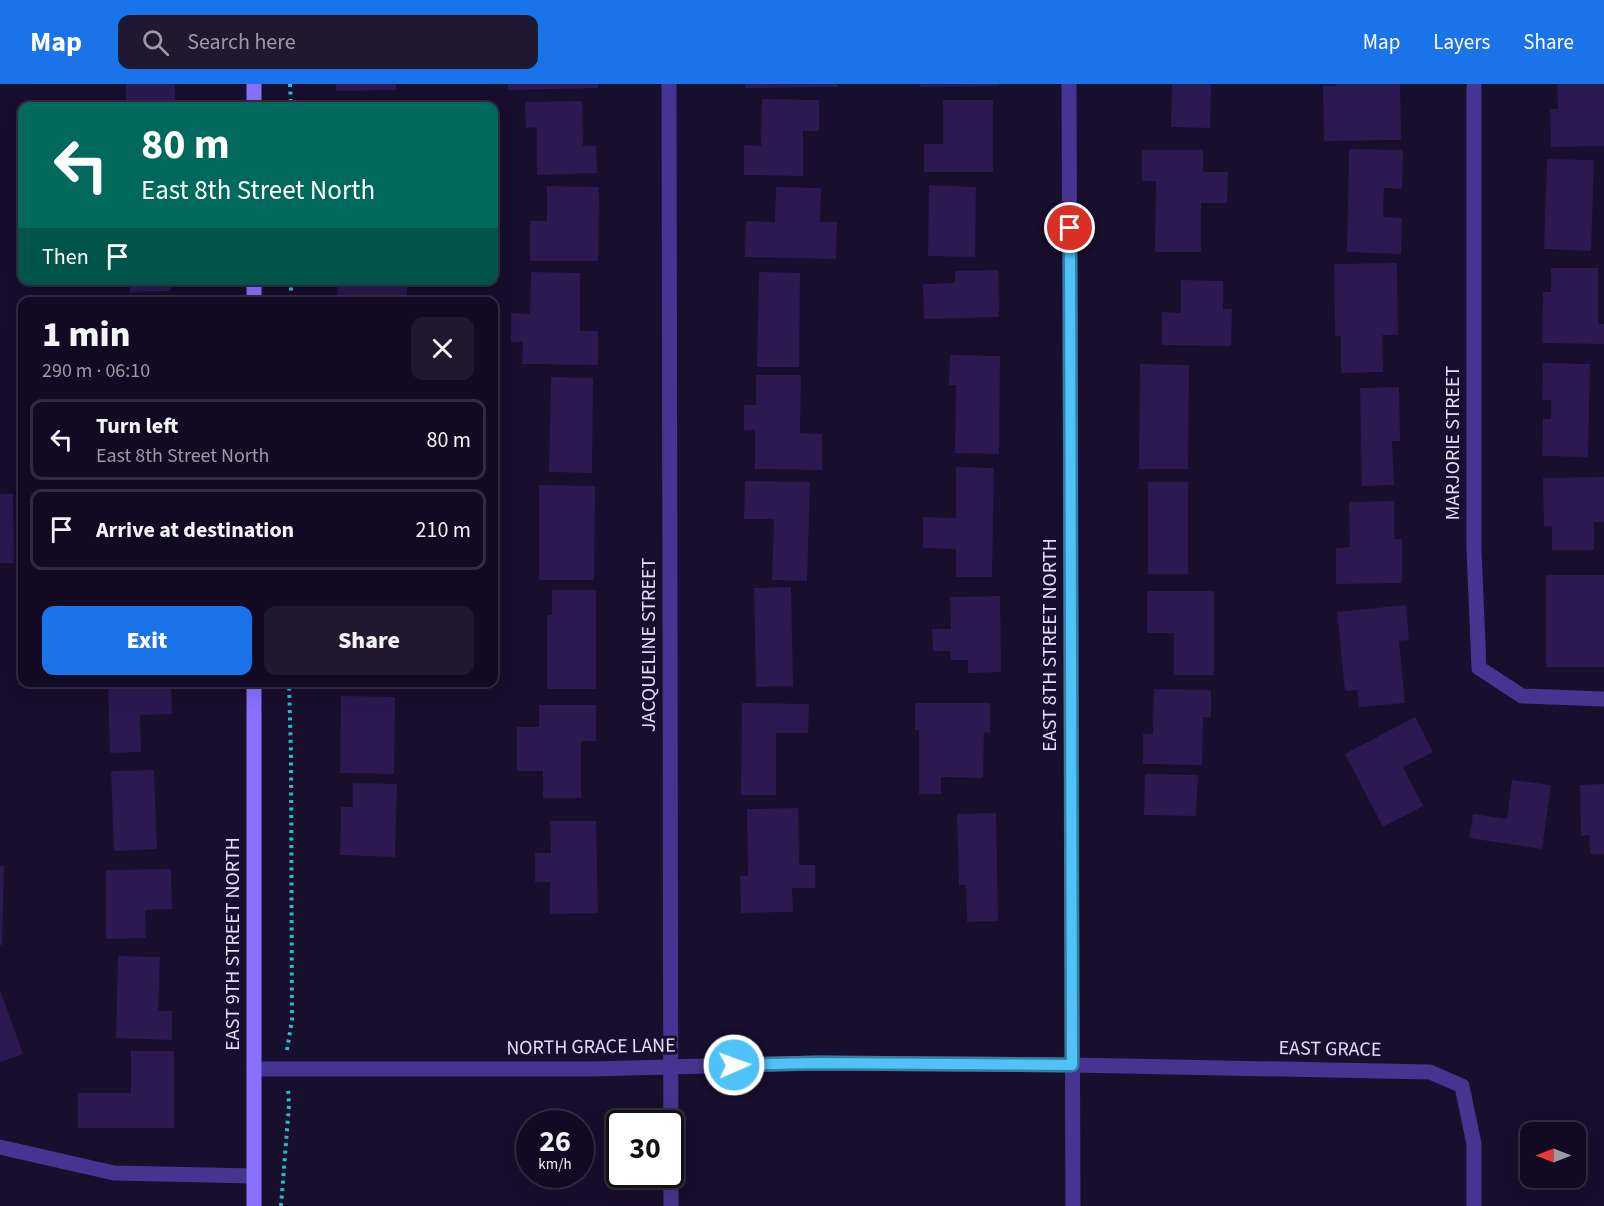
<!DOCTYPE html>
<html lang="en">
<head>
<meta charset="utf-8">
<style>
	:root { --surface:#120a22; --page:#1f182f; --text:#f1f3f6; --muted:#9c9aa5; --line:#312b40; --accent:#1a73e8 }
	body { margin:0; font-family:"Source Sans 3",sans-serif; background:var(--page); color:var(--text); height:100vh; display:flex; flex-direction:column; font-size:22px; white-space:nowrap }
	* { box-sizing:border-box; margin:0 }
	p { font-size:20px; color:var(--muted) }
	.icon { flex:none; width:33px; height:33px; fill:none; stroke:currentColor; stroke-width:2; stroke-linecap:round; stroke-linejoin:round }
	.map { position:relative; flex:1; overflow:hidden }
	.drawer { position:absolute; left:18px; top:213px; width:480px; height:390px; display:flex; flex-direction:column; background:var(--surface); border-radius:12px; box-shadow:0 6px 24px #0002,0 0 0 2px var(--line) }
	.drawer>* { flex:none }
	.banner { position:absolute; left:18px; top:18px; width:480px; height:183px; border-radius:12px; box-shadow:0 6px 24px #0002,0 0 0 2px var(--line); background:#00695c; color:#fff; overflow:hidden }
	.needle { width:39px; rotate:270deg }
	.tools { position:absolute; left:1520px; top:1038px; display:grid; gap:12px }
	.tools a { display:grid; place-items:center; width:66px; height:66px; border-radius:12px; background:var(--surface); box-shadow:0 6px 24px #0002,0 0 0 2px var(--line); font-size:30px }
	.speed { position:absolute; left:516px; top:1026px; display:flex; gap:12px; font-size:30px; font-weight:700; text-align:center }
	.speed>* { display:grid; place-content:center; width:78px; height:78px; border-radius:50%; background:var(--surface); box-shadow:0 6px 24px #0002,0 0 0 2px var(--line); line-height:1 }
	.speed small { font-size:15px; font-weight:400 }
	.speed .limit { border:3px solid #111; border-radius:9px; background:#fff; color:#111 }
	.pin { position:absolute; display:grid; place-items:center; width:51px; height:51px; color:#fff; margin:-26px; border:3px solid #fff; border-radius:50%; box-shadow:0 2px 6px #0007 }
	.me { position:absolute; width:66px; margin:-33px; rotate:88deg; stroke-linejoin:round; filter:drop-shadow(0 0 4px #0008) }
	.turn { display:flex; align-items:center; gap:21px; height:126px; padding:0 24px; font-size:27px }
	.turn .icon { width:78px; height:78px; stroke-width:2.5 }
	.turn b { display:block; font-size:42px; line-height:51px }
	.then { display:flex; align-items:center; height:57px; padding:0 24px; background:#0003; gap:12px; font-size:22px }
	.round { display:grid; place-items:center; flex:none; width:63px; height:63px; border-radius:12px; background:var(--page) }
	.summary { display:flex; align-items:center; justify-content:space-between; height:102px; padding:0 24px }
	h1 { font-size:36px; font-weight:800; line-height:45px }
	.cta { display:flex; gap:12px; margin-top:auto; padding:12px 24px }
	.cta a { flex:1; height:69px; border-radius:12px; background:var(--accent); color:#fff; font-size:24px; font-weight:800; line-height:69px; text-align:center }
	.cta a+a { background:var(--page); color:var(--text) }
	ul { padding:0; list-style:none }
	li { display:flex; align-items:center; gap:18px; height:81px; margin:0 12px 9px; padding:0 12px; border:3px solid var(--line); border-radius:12px }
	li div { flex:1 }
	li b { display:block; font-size:22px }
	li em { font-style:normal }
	header { display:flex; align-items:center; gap:36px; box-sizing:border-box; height:84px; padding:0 30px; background:var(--accent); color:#fff }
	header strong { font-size:28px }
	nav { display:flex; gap:33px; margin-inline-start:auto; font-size:21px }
	.search { width:420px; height:54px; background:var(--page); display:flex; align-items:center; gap:15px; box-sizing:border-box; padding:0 21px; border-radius:12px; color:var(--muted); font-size:22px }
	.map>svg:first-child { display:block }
	.building { fill:#2b1950 }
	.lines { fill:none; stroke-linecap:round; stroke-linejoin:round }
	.path { stroke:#24beca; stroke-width:4; stroke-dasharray:3 4.5; stroke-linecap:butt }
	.street { stroke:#453590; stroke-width:15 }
	.secondary { stroke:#8871ff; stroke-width:15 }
	.route-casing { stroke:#337fa1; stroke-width:15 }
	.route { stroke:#4fc3f7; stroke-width:10 }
	.labels { text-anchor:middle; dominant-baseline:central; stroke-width:6; stroke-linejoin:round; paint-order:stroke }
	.street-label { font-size:20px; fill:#e3daff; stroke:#180e2d }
</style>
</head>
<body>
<header>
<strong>Map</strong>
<div class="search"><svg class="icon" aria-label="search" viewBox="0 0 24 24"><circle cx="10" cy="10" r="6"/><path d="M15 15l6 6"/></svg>Search here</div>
<nav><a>Map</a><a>Layers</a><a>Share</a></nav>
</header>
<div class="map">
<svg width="1604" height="1122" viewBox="0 0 1604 1122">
	<rect width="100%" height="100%" fill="#180e2d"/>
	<path class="building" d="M126,0H175V16L126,18Z
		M336,0H396V6L336,7Z
		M508,0H598V4L508,6Z
		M745,0H838V3L745,4Z
		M920,0H999V2L920,3Z
		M1172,0H1211L1210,44L1171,43Z
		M1335,0H1400L1401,56L1324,57L1323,2H1336Z
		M1557,0H1604V62L1551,63L1550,25H1558Z
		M762,15L819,16V47H803V92L744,91V61L761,62Z
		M943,16H993V88H924V60H943Z
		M582,17L583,62H596L597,89L537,91V43L526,44L525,18Z
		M391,18V22H348V19Z
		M1349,65L1403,66L1402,105L1384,104L1383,133L1402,134L1401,170L1347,168Z
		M1142,66H1203V88H1228L1227,119H1201V168H1155L1156,97H1142Z
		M1547,75L1594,76L1591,167L1544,165Z
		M929,101L976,103L975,173L928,172Z
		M547,102L599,103L598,177H530V137H547Z
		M776,103L821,104L820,138H837L836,175L745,173L746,137L775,138Z
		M1397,179L1398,251H1382L1383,288L1341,289V252H1335L1334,180Z
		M1551,184H1598V240H1604V260L1542,259L1543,208H1551Z
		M998,186L999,233L924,235L923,200L955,199V187Z
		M531,188L580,189V247H598V281L522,280L523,258H511V229L530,230Z
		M759,188L800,189L799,283H757Z
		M130,196H170V207L130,208Z
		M338,196H407V218H337Z
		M1181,196L1223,197V225H1232L1231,262L1162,261V228L1181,229Z
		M950,271L1000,272L999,370L955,369L956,301H949Z
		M1543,279L1590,280L1588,373L1542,372L1543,335H1551V316H1542Z
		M1140,280L1189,281L1188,385H1139Z
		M756,291H801L800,349L822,350V386L755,385V346H744V321H756Z
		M551,293L593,294L592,389L549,388Z
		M1399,303L1400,357H1392L1394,401L1362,402L1360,304Z
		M956,383L994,384L992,493H956V465L923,464V433L956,434Z
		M1604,393V438H1594V466H1552V442H1544L1543,394Z
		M745,397L810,398L807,497L772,496L774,435H744Z
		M1148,398H1188V490H1148Z
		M539,401L595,402L594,496H539Z
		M0,410H13L14,479H0Z
		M1394,417V455H1402V499L1336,500V464L1350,463L1349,418Z
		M1546,491H1604V583H1546Z
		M791,503L793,602L756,603L754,504Z
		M552,506H596V605H547V531H552Z
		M1147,507H1214V591H1174V549H1147Z
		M1000,512L1001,588L968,589V576H951L950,567H933L932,545H951L950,513Z
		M1406,521L1409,556L1399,557L1405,619L1359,623L1357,606L1345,607L1337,528Z
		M108,598H171L172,630L140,631L141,668L110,669Z
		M338,598H419V602L338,601Z
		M1154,605L1211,606V633H1203L1202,681L1143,680V650H1153Z
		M341,612L395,613L394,690L340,689Z
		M742,619L809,620L808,649H776V711H741Z
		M915,619H990V649L984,648L983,694L941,693V710H919V646H915Z
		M539,621H596V657H581V714H543V687H517V643H539Z
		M1415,633L1433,668L1403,683L1423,722L1383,743L1345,670Z
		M154,686L157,765L114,767L111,687Z
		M1145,690L1198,691L1196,732L1144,731Z
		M1512,696L1551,701L1542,765L1469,754L1473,730L1507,735Z
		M353,699L397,700L395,773L340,771L341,723H353Z
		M1604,700V770H1590L1589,751L1581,752L1580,701Z
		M798,724L799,781H815V804H792L793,828L741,829L740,792H748L747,725Z
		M996,729L998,837L967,838L966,801H959L957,730Z
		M550,737H596L598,829L550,830V798H535V769H551Z
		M0,782H4L2,861H0Z
		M171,785L172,825L145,826L146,854L106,855V786Z
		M118,872L160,873L158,927H172V956L116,954Z
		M0,906L23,970L0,978Z
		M131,967H174V1044H78V1009H131Z"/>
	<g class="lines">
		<path class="path" d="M290,0L291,22
			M291,196V218
			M287,966L292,936L291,671L289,598
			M281,1122L289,1021L288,1004"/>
		<path class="street" d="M669,0L671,1122
			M1069,0L1073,1122
			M1474,0V466L1479,584L1522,612L1604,615
			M254,985H591L818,979L1073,981L1430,988L1462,1002L1474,1060V1122
			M0,1063L114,1089L254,1092"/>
		<path class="secondary" d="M254,22V0
			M254,218V196
			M254,1122V598"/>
	</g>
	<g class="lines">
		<defs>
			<path id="route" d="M734,981L818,979L1072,981L1070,144"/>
		</defs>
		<use href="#route" class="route-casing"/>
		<use href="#route" class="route"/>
	</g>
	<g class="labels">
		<g class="street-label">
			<text transform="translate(1453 359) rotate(-90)">MARJORIE STREET</text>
			<text transform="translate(649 561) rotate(-90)">JACQUELINE STREET</text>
			<text transform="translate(1050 561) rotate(-90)">EAST 8TH STREET NORTH</text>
			<text transform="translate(233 860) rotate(-90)">EAST 9TH STREET NORTH</text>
			<text transform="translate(591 963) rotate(-1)">NORTH GRACE LANE</text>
			<text transform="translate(1330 965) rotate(1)">EAST GRACE</text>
		</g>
	</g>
</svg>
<div class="tools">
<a><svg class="needle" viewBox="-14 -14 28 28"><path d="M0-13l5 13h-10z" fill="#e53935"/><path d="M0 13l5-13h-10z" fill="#9c9aa5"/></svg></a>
</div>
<div class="speed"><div>26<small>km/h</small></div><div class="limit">30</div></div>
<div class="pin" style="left:1070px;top:144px;background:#d93025"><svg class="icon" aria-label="arrive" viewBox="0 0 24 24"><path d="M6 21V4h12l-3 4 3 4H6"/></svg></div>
<svg class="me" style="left:734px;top:981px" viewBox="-20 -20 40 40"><circle r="17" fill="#4fc3f7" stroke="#fff" stroke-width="3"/><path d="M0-11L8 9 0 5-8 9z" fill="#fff"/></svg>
<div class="banner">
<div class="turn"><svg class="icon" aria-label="left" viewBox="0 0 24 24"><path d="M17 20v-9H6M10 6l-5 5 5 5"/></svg><div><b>80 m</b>East 8th Street North</div></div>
<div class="then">Then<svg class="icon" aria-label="arrive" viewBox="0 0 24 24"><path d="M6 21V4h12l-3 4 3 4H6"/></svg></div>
</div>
<section class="drawer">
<div class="summary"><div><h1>1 min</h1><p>290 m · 06:10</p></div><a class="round"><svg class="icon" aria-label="close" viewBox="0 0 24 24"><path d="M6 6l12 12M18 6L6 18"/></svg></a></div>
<ul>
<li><svg class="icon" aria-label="left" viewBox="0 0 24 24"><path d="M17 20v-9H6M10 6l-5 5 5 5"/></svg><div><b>Turn left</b><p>East 8th Street North</p></div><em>80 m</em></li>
<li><svg class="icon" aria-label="arrive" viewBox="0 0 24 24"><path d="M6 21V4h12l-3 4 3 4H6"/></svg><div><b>Arrive at destination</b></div><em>210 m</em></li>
</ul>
<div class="cta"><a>Exit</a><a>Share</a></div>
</section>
</div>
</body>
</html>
